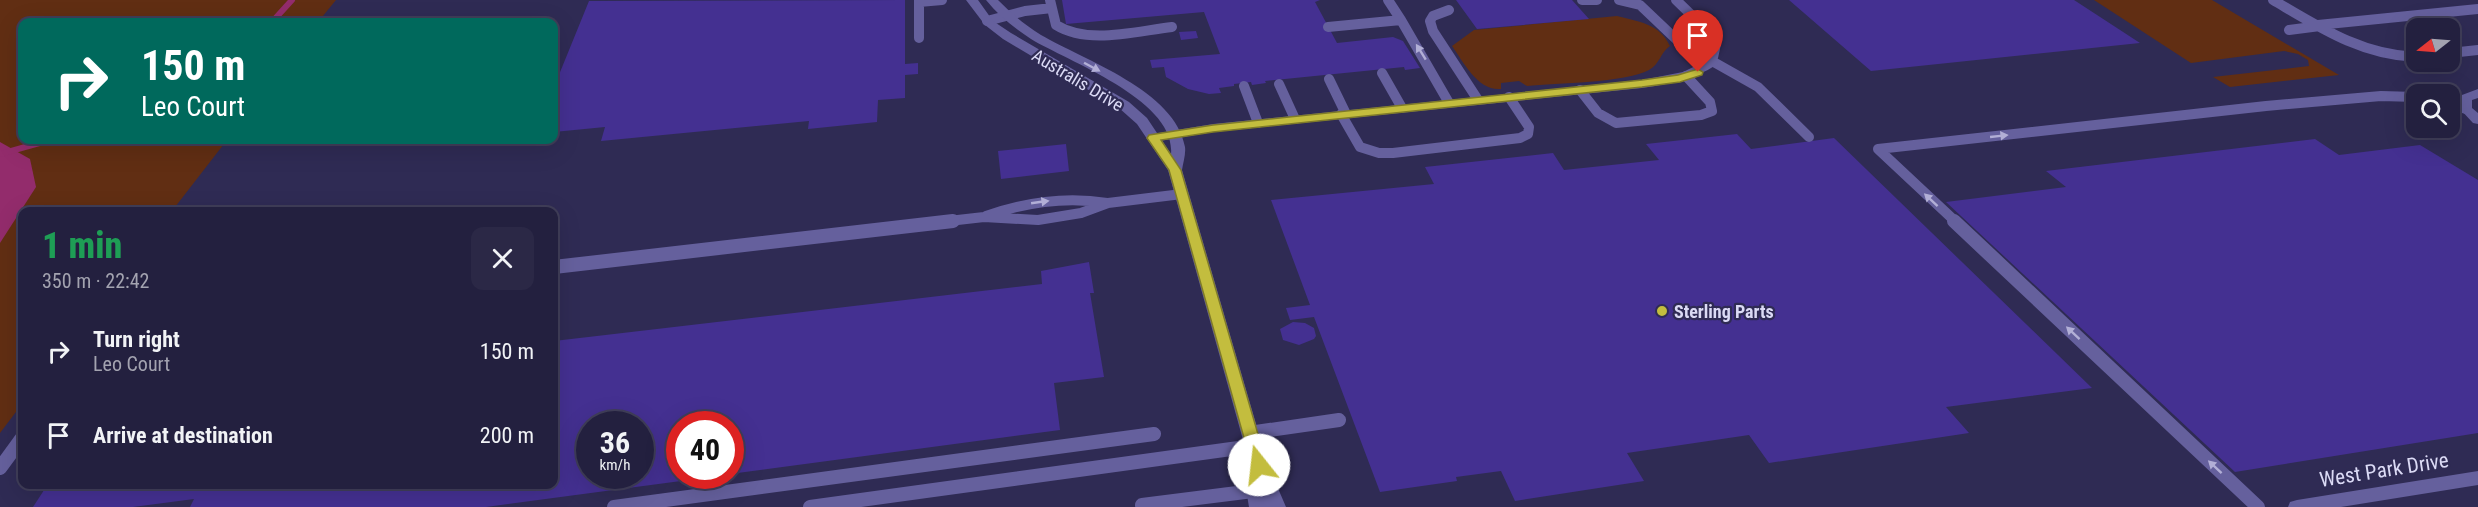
<!DOCTYPE html>
<html lang="en">
<head>
<meta charset="utf-8">
<style>
	:root { --surface:#23203f; --page:#2b2846; --text:#f1f3f6; --muted:#a3a3b0; --line:#403e59 }
	body { margin:0; font-family:"Roboto Condensed",sans-serif; background:var(--page); color:var(--text); height:100vh; display:flex; flex-direction:column; font-size:22px; white-space:nowrap }
	* { box-sizing:border-box; margin:0 }
	p { font-size:20px; color:var(--muted) }
	.icon { flex:none; width:33px; height:33px; fill:none; stroke:currentColor; stroke-width:2; stroke-linecap:round; stroke-linejoin:round }
	.map { position:relative; flex:1; overflow:hidden }
	.details { position:absolute; left:18px; top:207px; width:540px; height:282px; display:flex; flex-direction:column; background:var(--surface); border-radius:12px; box-shadow:0 6px 24px #0002,0 0 0 2px var(--line) }
	.details>* { flex:none }
	.top-card { position:absolute; left:18px; top:18px; width:540px; height:126px; border-radius:12px; box-shadow:0 6px 24px #0002,0 0 0 2px var(--line); background:#00695c; color:#fff; overflow:hidden }
	.needle { width:39px; rotate:253deg }
	.tools { position:absolute; left:2406px; top:18px; display:grid; gap:12px }
	.tools a { display:grid; place-items:center; width:54px; height:54px; border-radius:12px; background:var(--surface); box-shadow:0 6px 24px #0002,0 0 0 2px var(--line); font-size:30px }
	.speed { position:absolute; left:576px; top:411px; display:flex; gap:12px; font-size:30px; font-weight:700; text-align:center }
	.speed>* { display:grid; place-content:center; width:78px; height:78px; border-radius:50%; background:var(--surface); box-shadow:0 6px 24px #0002,0 0 0 2px var(--line); line-height:1 }
	.speed small { font-size:15px; font-weight:400 }
	.speed .limit { border:9px solid #d22; background:#fff; color:#111 }
	.pin { position:absolute; display:grid; place-items:center; width:51px; height:51px; color:#fff; margin:-62px -26px; border-radius:50% 50% 50% 0; rotate:-45deg; box-shadow:0 0 6px #0007 }
	.pin .icon { rotate:45deg }
	.me { position:absolute; width:66px; margin:-33px; rotate:344deg; stroke-linejoin:round; filter:drop-shadow(0 0 4px #0008) }
	.turn { display:flex; align-items:center; gap:21px; height:126px; padding:0 24px; font-size:27px }
	.turn .icon { width:78px; height:78px; stroke-width:2.5 }
	.turn b { display:block; font-size:42px; line-height:51px }
	.round { display:grid; place-items:center; flex:none; width:63px; height:63px; border-radius:12px; background:var(--page) }
	.headline { display:flex; align-items:center; justify-content:space-between; height:102px; padding:0 24px }
	h1 { font-size:36px; font-weight:800; line-height:45px; color:#1e9e55 }
	ul { padding:0; list-style:none }
	li { display:flex; align-items:center; gap:18px; height:84px; padding:0 24px }
	li div { flex:1 }
	li b { display:block; font-size:22px }
	li em { font-style:normal }
	.map>svg:first-child { display:block }
	.green { fill:#612e13 }
	.water { fill:#932c6c }
	.lines { fill:none; stroke-linecap:round; stroke-linejoin:round }
	.stream { stroke:#932c6c; stroke-width:6 }
	.building { fill:#443091; fill-rule:evenodd }
	.service-far1 { stroke:#65609d; stroke-width:10 }
	.service { stroke:#65609d; stroke-width:14 }
	.minor { fill:#65609d; fill-rule:evenodd }
	.tertiary { fill:#65609d; fill-rule:evenodd }
	.oneway { fill:#b2afd6 }
	.route { fill:#c3bd3e; stroke:#7f7b28; stroke-width:1.5 }
	.poi-dot { fill:#c3bd3e; stroke:#2f2b54; stroke-width:2 }
	.labels { text-anchor:middle; dominant-baseline:central; stroke-width:4.5; stroke-linejoin:round; paint-order:stroke }
	.street-label { font-size:18px; fill:#dbdaf5; stroke:#2f2b54 }
	.poi-label { font-size:18px; font-weight:bold; fill:#dbdaf5; stroke:#2f2b54; text-anchor:start }
	.near-street-label { font-size:21px; fill:#dbdaf5; stroke:#2f2b54 }
</style>
</head>
<body>
<div class="map">
<svg width="2478" height="507" viewBox="0 0 2478 507">
	<rect width="100%" height="100%" fill="#2f2b54"/>
	<path class="green" d="M0,0H336L318,22H22V140H227L172,211L22,212V404L0,433Z
		M2094,0H2212L2339,75L2230,87L2213,77L2309,66L2308,60L2298,54L2284,51L2191,63Z
		M1617,16C1639,22 1659,23 1670,46C1660,53 1660,64 1649,70C1625,83 1556,83 1527,86L1519,81L1501,83V89C1478,91 1464,63 1452,46L1474,30Z"/>
	<path class="water" d="M0,142L30,159L36,187L0,243Z"/>
	<g class="lines">
		<path class="stream" d="M272,22L292,0
			M0,154L50,140"/>
	</g>
	<path class="building" d="M905,0V64L918,63V74L905,75V98L878,100L877,122L808,129L809,121L601,141L605,127L554,132V87L589,1Z
		M1062,0H1320L1315,2L1337,43L1393,37L1403,41L1420,68L1405,70L1404,67L1265,81L1266,83L1252,85L1251,82L1234,84V86L1219,88L1221,93L1209,94L1188,89L1166,77L1164,67L1152,68L1150,60L1220,54L1204,12L1066,24Z
		M1456,0H1572L1589,19L1477,29Z
		M1789,0H2074L2140,43L1871,71Z
		M1196,31L1198,38L1181,40L1179,32Z
		M1737,134L1751,149L1834,138L2092,388L1946,407L1969,433L1769,463L1749,435L1627,453L1644,481L1515,501L1501,471L1456,477L1457,481L1380,492L1314,317L1290,320L1286,308L1310,305L1271,200L1434,184L1425,167L1553,153L1564,170L1659,160L1646,144Z
		M2315,139L2339,155L2420,145L2478,180V433L2235,472L1946,202L2066,187L2046,171Z
		M1066,144L1069,171L1001,179L998,151Z
		M1089,262L1094,293H1090L1104,377L1054,383L1060,430L730,474V424H680V476L711,477L486,507H190L194,499L133,507H33L48,484H554V341L1042,284L1041,271ZM590,424H640V476H590Z
		M1293,322L1305,323L1314,328L1316,336L1314,339L1299,345L1283,340L1280,329Z"/>
	<g class="lines">
		<path class="service-far1" d="M919,0V38
			M1050,0L1056,25C1088,45 1136,31 1172,27
			M1388,0L1401,20
			M1582,0H1597
			M1619,0L1640,5L1680,43L1758,87L1809,137
			M1676,0L1711,34L1716,44L1712,62
			M2273,0C2319,27 2361,55 2416,57
			M919,2L942,0
			M1449,10L1433,16L1430,21L1433,31L1478,100
			M987,21L1025,11L1052,8
			M2318,25L2478,9
			M1328,27L1401,20L1449,103
			M2289,30L2320,26
			M2450,53L2478,50
			M1382,73L1402,108
			M1329,79L1346,114
			M1279,84L1295,119
			M1244,86L1258,123
			M1580,90L1598,113L1616,123L1701,115L1712,111L1710,102L1686,76
			M2450,104L2466,109
			M1341,114L1360,147L1379,153H1393L1520,138L1528,134L1529,127L1509,97
			M986,216C1026,202 1065,196 1107,203
			M940,222L984,217L1038,220L1081,213L1108,203L1182,194
			M1956,222L1878,149L2266,106L2381,96L2416,97"/>
		<path class="service" d="M1954,221L2258,507
			M554,267L953,221
			M1249,433L1339,420
			M0,468L22,438
			M1142,505L1261,490
			M614,507L1154,434
			M810,507L1253,446"/>
		<path class="minor" d="M1712,58L1718,62L1716,65C1693,80 1669,84 1642,88L1213,132L1153,142L1146,138L1153,134L1213,124L1642,80L1683,72Z
			M2478,89V98L2472,100V108L2478,113V124L2473,123L2460,109L2462,95Z
			M2478,471V485L2341,507H2288L2290,502L2297,500Z"/>
		<path class="tertiary" d="M966,0H978L993,21L1011,33L1129,102L1147,118L1171,154C1176,100 1069,62 1031,39C1014,28 999,16 986,0H998C1011,13 1025,25 1041,35C1084,60 1176,91 1185,147C1186,154 1183,163 1182,170L1268,465L1286,507H1249L1246,489L1250,465L1168,170L1137,124L1119,108L1003,39L985,25Z"/>
	</g>
	<defs><path id="oneway-solid" d="M-6-.8H1V-3.2L6.5 0L1 3.2V.8H-6Z" transform="scale(1.5)"/></defs>
	<g class="oneway">
		<use href="#oneway-solid" transform="translate(1421 52) rotate(-122)"/>
		<use href="#oneway-solid" transform="translate(1092 67) rotate(28)"/>
		<use href="#oneway-solid" transform="translate(1999 136) rotate(-6)"/>
		<use href="#oneway-solid" transform="translate(1931 200) rotate(-137)"/>
		<use href="#oneway-solid" transform="translate(1040 202) rotate(-8)"/>
		<use href="#oneway-solid" transform="translate(2073 333) rotate(-137)"/>
		<use href="#oneway-solid" transform="translate(2215 467) rotate(-137)"/>
	</g>
	<path class="route" d="M1698,69L1703,72L1702,75L1680,82L1642,87L1213,132L1161,140L1181,170L1267,465L1259,471L1253,470L1169,170L1147,138L1149,135L1213,125L1642,80L1678,75Z"/>
	<circle class="poi-dot" cx="1662" cy="311" r="6"/>
	<g class="labels">
		<g class="street-label">
			<text transform="translate(1078 80) rotate(31)">Australis Drive</text>
		</g>
		<g class="poi-label">
			<text x="1674" y="311">Sterling Parts</text>
		</g>
		<g class="near-street-label">
			<text transform="translate(2384 470) rotate(-9)">West Park Drive</text>
		</g>
	</g>
</svg>
<div class="tools">
<a><svg class="needle" viewBox="-14 -14 28 28"><path d="M0-13l5 13h-10z" fill="#e53935"/><path d="M0 13l5-13h-10z" fill="#a3a3b0"/></svg></a>
<a><svg class="icon" aria-label="search" viewBox="0 0 24 24"><circle cx="10" cy="10" r="6"/><path d="M15 15l6 6"/></svg></a>
</div>
<div class="speed"><div>36<small>km/h</small></div><div class="limit">40</div></div>
<div class="pin" style="left:1698px;top:72px;background:#d93025"><svg class="icon" aria-label="arrive" viewBox="0 0 24 24"><path d="M6 21V4h12l-3 4 3 4H6"/></svg></div>
<svg class="me" style="left:1259px;top:465px" viewBox="-20 -20 40 40"><circle r="19" fill="#fff"/><path d="M0-13L10 11 0 6-10 11z" fill="#c3bd3e"/></svg>
<div class="top-card">
<div class="turn"><svg class="icon" aria-label="right" viewBox="0 0 24 24"><path d="M7 20v-9h11M14 6l5 5-5 5"/></svg><div><b>150 m</b>Leo Court</div></div>
</div>
<section class="details">
<div class="headline"><div><h1>1 min</h1><p>350 m · 22:42</p></div><a class="round"><svg class="icon" aria-label="close" viewBox="0 0 24 24"><path d="M6 6l12 12M18 6L6 18"/></svg></a></div>
<ul>
<li><svg class="icon" aria-label="right" viewBox="0 0 24 24"><path d="M7 20v-9h11M14 6l5 5-5 5"/></svg><div><b>Turn right</b><p>Leo Court</p></div><em>150 m</em></li>
<li><svg class="icon" aria-label="arrive" viewBox="0 0 24 24"><path d="M6 21V4h12l-3 4 3 4H6"/></svg><div><b>Arrive at destination</b></div><em>200 m</em></li>
</ul>
</section>
</div>
</body>
</html>
